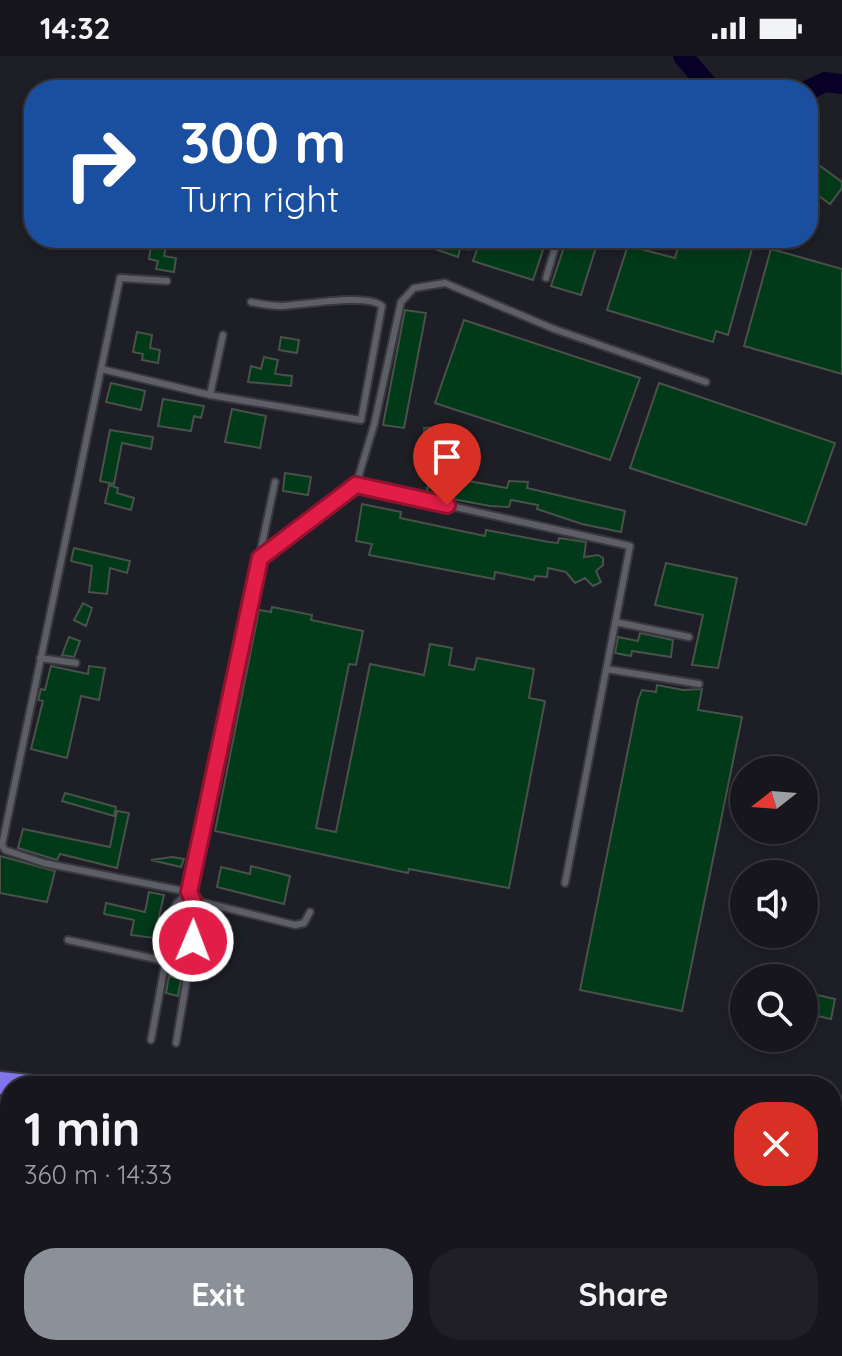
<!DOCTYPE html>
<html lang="en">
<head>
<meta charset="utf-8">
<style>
	:root { --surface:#16161c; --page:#1f1f25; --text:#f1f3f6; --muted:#9e9fa3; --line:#35353b; --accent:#8c9099 }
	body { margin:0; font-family:Quicksand,sans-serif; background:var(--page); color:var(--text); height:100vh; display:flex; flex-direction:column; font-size:30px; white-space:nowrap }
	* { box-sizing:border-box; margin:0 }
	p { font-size:26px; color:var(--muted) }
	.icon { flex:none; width:44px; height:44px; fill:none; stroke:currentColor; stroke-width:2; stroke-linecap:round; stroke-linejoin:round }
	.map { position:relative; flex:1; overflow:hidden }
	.sheet { position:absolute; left:0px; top:1020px; width:842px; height:280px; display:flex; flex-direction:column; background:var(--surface); border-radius:32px 32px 0 0; box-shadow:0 4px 12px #0003,0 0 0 2px var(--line) }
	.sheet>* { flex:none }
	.guide { position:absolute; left:24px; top:24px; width:794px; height:168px; border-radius:32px; box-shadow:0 4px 12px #0003,0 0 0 2px var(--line); background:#1a4fa0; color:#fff; overflow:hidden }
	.needle { width:52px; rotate:253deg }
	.tools { position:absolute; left:730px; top:700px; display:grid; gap:16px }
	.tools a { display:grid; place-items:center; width:88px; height:88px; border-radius:50%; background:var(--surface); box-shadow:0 4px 12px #0003,0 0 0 2px var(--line); font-size:40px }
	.pin { position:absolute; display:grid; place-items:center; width:68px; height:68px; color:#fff; margin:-82px -34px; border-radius:50% 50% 50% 0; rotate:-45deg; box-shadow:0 0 8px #0007 }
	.pin .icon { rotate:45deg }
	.me { position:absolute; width:88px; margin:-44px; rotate:1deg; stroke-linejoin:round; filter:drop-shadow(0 0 6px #0008) }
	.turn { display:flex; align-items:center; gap:28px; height:168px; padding:0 24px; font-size:36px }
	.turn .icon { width:104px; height:104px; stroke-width:2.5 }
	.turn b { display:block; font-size:56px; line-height:68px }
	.round { display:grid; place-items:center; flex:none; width:84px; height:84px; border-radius:32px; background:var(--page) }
	.headline { display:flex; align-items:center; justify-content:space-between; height:136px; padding:0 24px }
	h1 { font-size:48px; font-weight:700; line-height:60px }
	.cta { display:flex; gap:16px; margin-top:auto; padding:16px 24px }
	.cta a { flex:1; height:92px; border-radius:32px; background:var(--accent); color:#fff; font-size:32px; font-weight:700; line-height:92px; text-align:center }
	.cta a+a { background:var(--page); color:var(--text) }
	.status { display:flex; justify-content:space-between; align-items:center; height:56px; padding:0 40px; background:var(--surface); direction:ltr }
	.status svg { height:22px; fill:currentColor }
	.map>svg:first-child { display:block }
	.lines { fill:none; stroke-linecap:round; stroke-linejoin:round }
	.river { stroke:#090028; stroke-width:20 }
	.building { fill:#003a19; stroke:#49514a; stroke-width:2 }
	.service-casing { stroke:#38383e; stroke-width:10 }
	.motorway-casing { stroke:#38383e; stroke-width:26 }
	.service { stroke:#5d5e66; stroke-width:6 }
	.motorway { stroke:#8276ed; stroke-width:22 }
	.route-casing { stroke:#92132f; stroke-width:20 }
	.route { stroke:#e11d48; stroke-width:14 }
</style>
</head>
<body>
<div class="status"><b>14:32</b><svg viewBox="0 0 49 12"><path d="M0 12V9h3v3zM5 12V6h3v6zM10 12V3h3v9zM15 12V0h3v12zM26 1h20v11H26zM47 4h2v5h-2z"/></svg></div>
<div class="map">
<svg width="842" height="1300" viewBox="0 0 842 1300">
	<rect width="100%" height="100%" fill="#1e1e26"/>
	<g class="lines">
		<path class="river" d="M683,0L712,34
			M808,34L825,26L842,28"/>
	</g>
	<path class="building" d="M808,101L842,126V132L830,148L808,132Z
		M152,182L167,185L164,200L176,202L174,216L156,213L158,205L149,203Z
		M428,182H463L458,201L426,190Z
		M481,182H547L533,224L473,205Z
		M567,182H599L581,239L551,230Z
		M681,182H755L728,279L716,275L713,286L607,254L629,186L644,194L675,202Z
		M771,193L842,213V318L744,290Z
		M405,254L426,257L404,372L383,369Z
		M464,264L640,322L610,404L435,347Z
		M137,276L152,279L150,292L160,294L158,307L142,304L143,298L133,296Z
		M281,281L299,284L297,297L279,294Z
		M264,301L278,304L275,318L292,320L291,330L248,326L251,310L261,313Z
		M111,327L145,335L141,354L106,346Z
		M659,327L835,387L806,469L630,412Z
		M163,343L204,350L201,362L194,360L191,375L158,370Z
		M232,353L266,360L260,392L225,386Z
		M445,371L446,381L425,382L424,372Z
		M110,374L153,381L151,393L122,387L114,428L100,425Z
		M285,417L311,421L308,439L283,435Z
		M431,418L507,432L509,425L528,426L527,432L625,455L621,476L582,468L537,453L538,449L511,444L509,451L490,450L426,438Z
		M109,429L118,432L117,437L134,442L131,454L105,447Z
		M362,448L401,456L400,462L485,480L486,474L549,486L558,487L559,482L586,486L584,501L598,499L603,502V509L596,515L601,526L593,530L585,522L575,527L566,516L548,512L547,521L535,520L534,524L495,516L494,523L369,499L372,488L356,485Z
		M74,492L130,505L127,517L110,512L107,538L89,536L92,510L71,505Z
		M666,507L737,522L718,612L692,609L703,559L655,549Z
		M83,547L92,552L86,570L74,564Z
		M272,551L312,559L311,564L363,575L356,609L349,608L316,772L336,776L370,608L424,619L430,588L452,592L449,609L474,614L477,602L534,613L529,642L545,645L509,832L409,813L408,817L215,775L259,554L271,556Z
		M640,577L673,584L671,601L632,595L631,600L615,597L618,581L638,585Z
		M69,581L80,585L74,601L62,599Z
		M51,610L88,618L89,610L105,612L99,644L81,640L67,702L31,693L43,645L38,644L41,633L45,634Z
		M657,629L683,634L702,633L698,654L742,661L682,955L580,934L638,644L642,634L656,636Z
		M65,737L116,751L114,760L62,745Z
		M117,755L129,757L117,812L60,798L57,804L18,792L23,773L110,791Z
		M0,800L55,815L47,846L0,837Z
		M172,801L184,803L181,811L151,804Z
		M251,810L290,820L284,848L217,831L221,811L250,818Z
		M149,836L164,839L154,882L131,879L134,864L104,858L106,847L145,856Z
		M169,920L181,923L178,940L166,937Z
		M804,936L835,943L831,963L804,957Z
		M359,1290H412L414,1298L361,1300Z"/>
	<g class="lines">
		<defs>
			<path id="service" d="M646,189L648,182
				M469,190L471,182
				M546,222L558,182
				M167,225L120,222L2,789L5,794L44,807L189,836L202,846L295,869L304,867L310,856
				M101,313L210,339L361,364L382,250C367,237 304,249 282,250C272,250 261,248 251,246
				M210,339L223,279
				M356,429L374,369L401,246L414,232L445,227L554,273L706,326
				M260,502L356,429L630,490L565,827
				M615,566L689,581
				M40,602L76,607
				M606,613L699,628
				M68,884L165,905L189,914
				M151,984L176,848L189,836L275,426
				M176,987L198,856L191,839
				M654,1290L655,1300"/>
			<path id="motorway" d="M0,1027L29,1030
				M0,1067L10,1068
				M832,1067H842
				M832,1105H842"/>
		</defs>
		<use href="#service" class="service-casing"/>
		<use href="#motorway" class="motorway-casing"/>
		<use href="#service" class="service"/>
		<use href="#motorway" class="motorway"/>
	</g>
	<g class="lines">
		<defs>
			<path id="route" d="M193,885L198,856L189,836L260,502L356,429L447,449"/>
		</defs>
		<use href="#route" class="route-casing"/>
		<use href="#route" class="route"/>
	</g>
</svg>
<div class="tools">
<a><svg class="needle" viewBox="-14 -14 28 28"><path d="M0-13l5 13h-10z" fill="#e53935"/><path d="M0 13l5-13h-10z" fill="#9e9fa3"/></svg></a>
<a><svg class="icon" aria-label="sound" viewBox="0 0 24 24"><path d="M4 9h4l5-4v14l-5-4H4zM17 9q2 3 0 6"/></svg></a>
<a><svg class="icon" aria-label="search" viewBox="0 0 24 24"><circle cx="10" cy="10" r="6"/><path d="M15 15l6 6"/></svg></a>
</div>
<div class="pin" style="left:447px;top:449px;background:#d93025"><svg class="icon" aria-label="arrive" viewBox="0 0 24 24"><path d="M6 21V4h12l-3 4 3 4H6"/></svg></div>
<svg class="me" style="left:193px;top:885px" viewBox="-20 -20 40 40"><circle r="17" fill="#e11d48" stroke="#fff" stroke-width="3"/><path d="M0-11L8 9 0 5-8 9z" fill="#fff"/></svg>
<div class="guide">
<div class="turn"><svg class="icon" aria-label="right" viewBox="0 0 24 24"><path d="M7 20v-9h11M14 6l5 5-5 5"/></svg><div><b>300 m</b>Turn right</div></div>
</div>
<section class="sheet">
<div class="headline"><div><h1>1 min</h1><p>360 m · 14:33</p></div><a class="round" style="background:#d93025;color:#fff"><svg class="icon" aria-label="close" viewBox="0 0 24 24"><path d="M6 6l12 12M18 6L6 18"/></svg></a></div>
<div class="cta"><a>Exit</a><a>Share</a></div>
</section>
</div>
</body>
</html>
